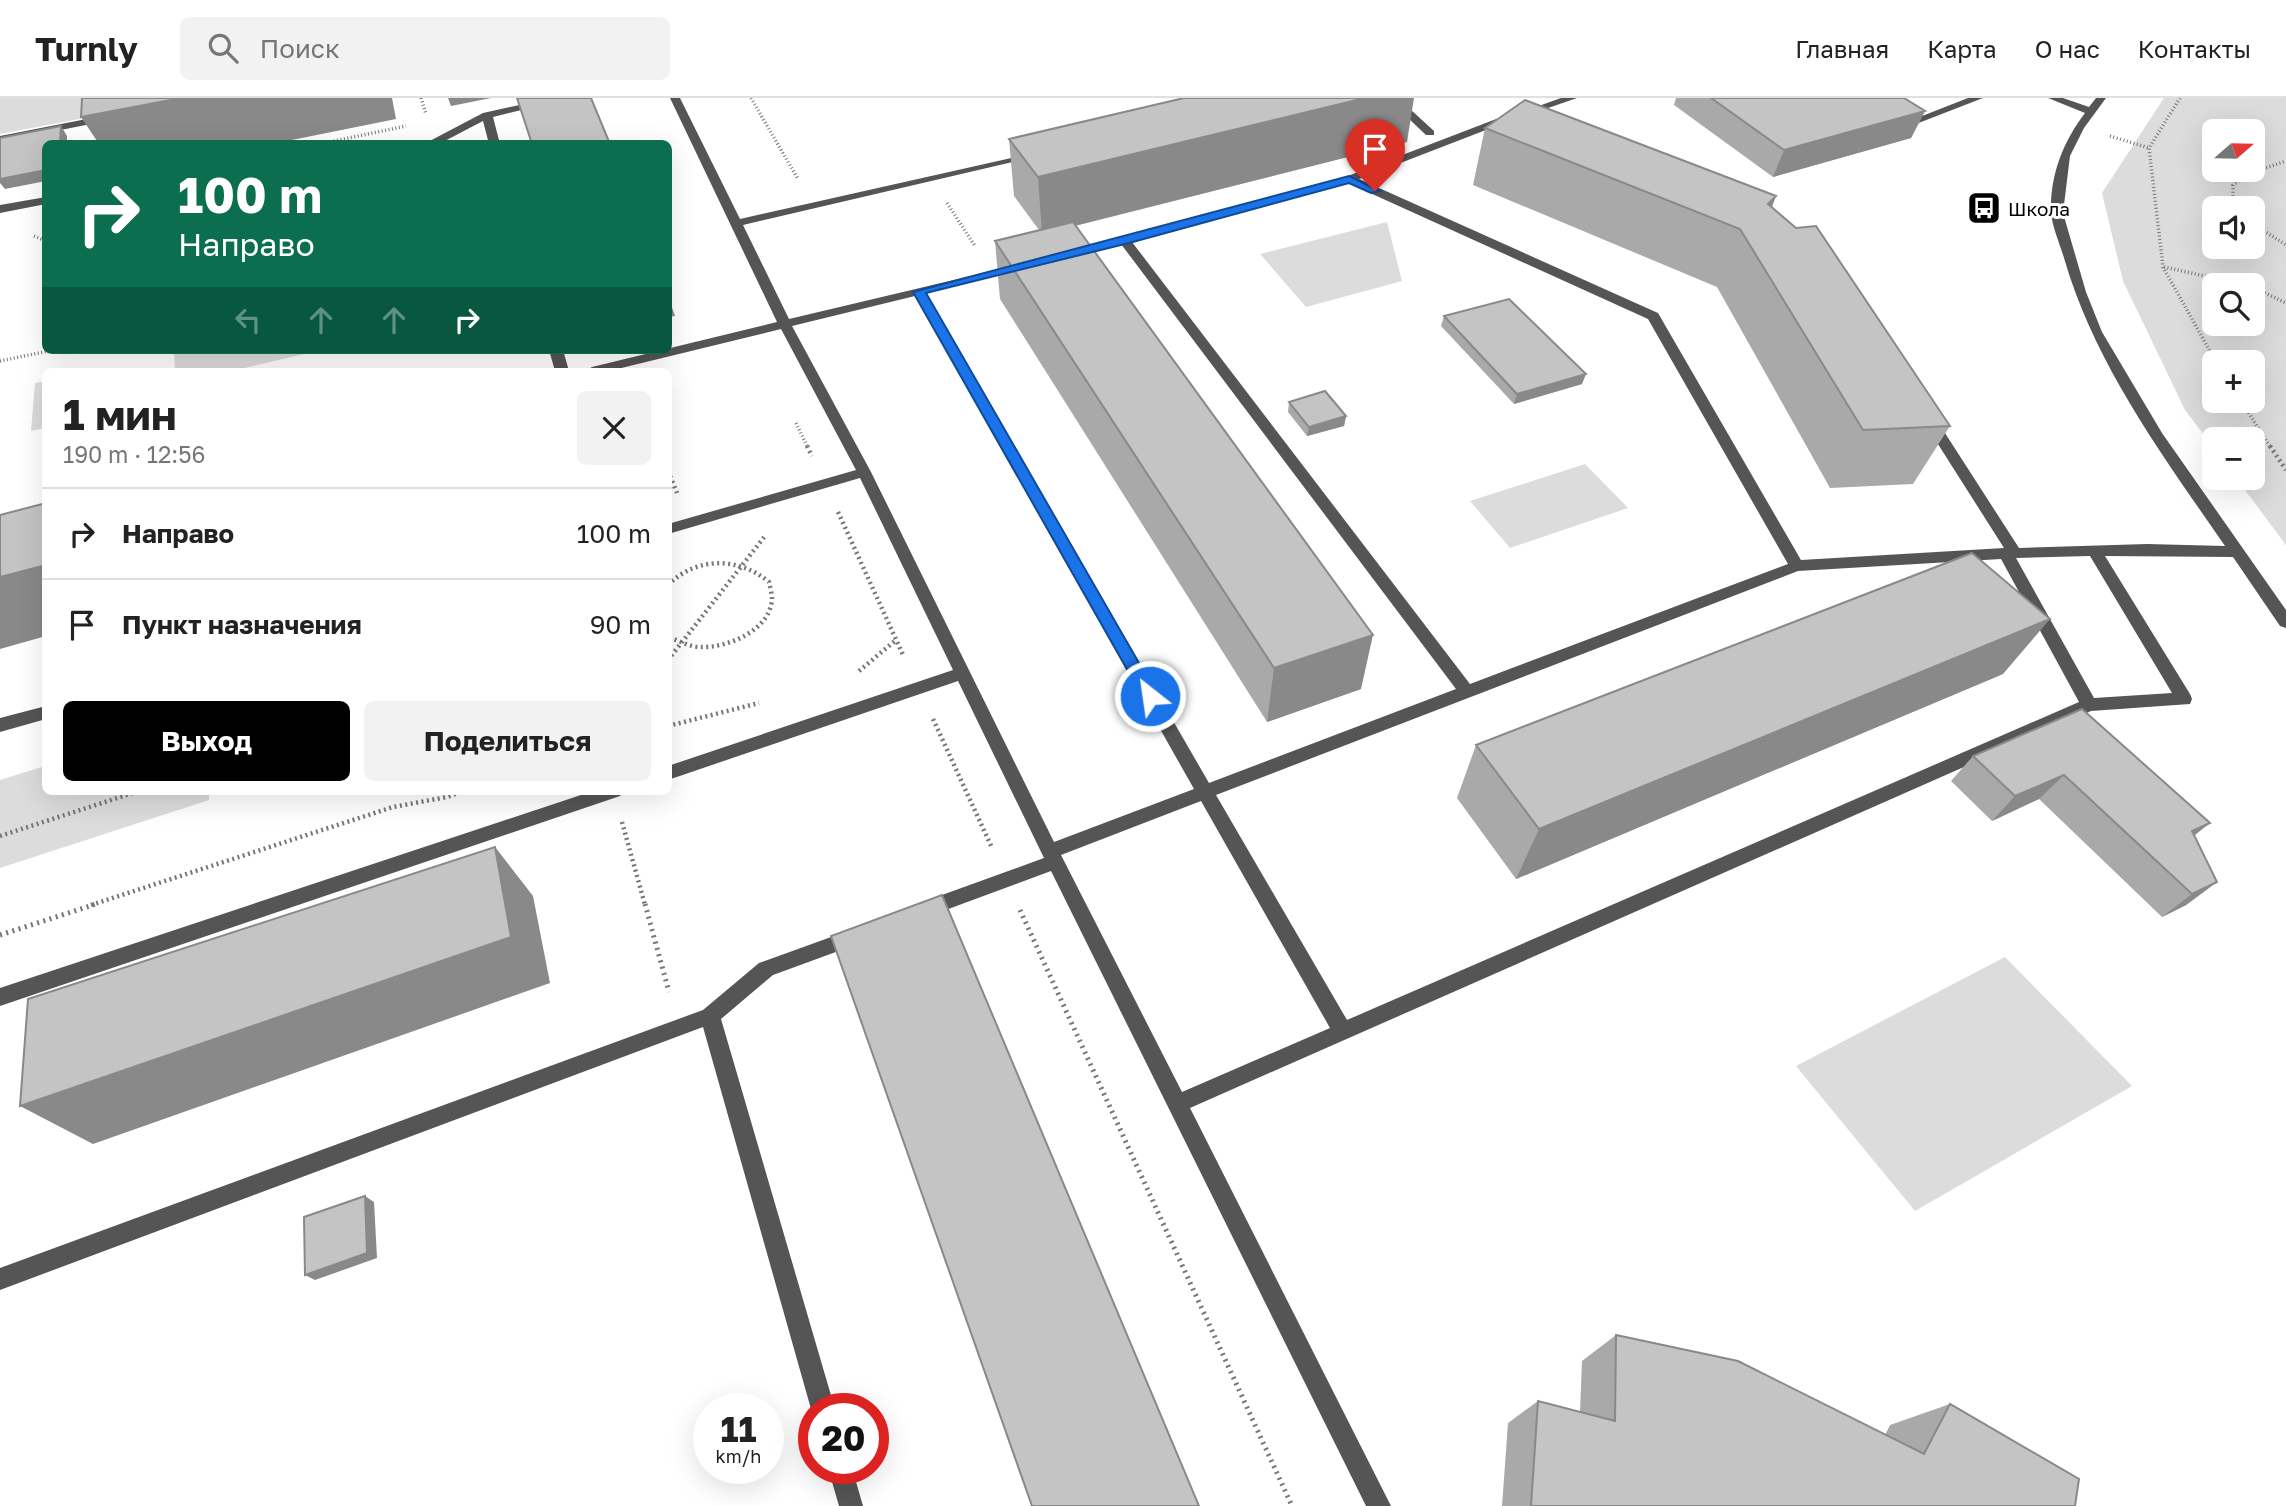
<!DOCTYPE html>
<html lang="ru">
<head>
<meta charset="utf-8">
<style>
	:root { --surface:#fff; --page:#f2f2f2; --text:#222; --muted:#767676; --line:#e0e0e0; --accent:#000 }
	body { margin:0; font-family:"Golos Text",sans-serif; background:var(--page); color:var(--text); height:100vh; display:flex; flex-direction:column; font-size:26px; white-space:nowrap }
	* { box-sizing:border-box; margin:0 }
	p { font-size:23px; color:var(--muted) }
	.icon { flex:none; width:38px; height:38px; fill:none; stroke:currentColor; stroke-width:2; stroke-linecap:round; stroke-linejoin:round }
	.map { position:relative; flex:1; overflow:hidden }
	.side { position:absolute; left:42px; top:270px; width:630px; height:427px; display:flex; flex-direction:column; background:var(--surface); border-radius:10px; box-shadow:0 7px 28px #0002 }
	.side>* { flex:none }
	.guide { position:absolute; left:42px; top:42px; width:630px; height:214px; border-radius:10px; box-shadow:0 7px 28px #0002; background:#0b6e4f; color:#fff; overflow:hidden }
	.needle { width:46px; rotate:70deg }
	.controls { position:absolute; left:2202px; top:21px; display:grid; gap:14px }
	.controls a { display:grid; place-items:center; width:63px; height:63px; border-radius:10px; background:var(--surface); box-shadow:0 7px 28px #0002; font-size:35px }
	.speed { position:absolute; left:693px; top:1295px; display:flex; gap:14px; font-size:35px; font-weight:700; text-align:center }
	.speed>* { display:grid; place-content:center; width:91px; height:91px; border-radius:50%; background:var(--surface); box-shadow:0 7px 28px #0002; line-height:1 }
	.speed small { font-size:18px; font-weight:400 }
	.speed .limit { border:10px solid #d22; background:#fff; color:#111 }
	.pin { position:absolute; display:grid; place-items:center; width:60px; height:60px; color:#fff; margin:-72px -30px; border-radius:50% 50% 50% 0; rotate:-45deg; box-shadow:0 0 7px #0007 }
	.pin .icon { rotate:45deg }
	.me { position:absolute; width:77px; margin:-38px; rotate:330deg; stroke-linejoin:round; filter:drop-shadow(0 0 5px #0008) }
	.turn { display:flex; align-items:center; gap:24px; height:147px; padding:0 21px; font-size:32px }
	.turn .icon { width:91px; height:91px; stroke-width:2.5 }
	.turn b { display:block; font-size:49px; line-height:60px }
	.lanes { display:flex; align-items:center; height:66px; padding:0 21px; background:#0003; justify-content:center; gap:35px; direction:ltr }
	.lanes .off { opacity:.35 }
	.round { display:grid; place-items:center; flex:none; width:74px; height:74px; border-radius:10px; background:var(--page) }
	.overview { display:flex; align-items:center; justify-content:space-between; height:119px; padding:0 21px }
	h1 { font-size:42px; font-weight:700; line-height:52px }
	.cta { display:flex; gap:14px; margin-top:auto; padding:14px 21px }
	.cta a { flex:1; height:80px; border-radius:10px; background:var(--accent); color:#fff; font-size:28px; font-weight:700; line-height:80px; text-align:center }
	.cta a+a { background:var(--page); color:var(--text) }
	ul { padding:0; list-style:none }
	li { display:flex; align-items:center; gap:21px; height:91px; padding:0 21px; border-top:2px solid var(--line) }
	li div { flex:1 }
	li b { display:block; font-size:26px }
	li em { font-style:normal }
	header { display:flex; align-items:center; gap:42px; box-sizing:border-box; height:98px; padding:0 35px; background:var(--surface); border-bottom:2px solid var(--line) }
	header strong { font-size:33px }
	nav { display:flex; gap:38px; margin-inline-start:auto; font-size:24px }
	.search { width:490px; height:63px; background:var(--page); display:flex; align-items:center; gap:18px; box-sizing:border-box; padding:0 24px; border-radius:10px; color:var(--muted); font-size:26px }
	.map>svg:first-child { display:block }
	.green { fill:#dcdcdc; fill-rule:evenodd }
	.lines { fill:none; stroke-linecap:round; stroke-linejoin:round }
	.path-far2 { stroke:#777; stroke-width:3.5; stroke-dasharray:1 2.5; stroke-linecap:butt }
	.path-far1 { stroke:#777; stroke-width:4.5; stroke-dasharray:2 3.5; stroke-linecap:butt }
	.path { stroke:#777; stroke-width:5; stroke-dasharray:2 4.5; stroke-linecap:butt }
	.minor { fill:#555; fill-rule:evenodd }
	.wall { fill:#a9a9a9 }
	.shaded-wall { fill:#898989 }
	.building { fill:#c4c4c4; stroke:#898989; stroke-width:2 }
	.route { fill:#1a73e8; stroke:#114b97; stroke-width:2 }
	.labels { text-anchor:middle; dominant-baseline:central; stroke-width:6; stroke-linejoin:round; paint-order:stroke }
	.far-poi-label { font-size:19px; fill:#000; stroke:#fff; text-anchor:start }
</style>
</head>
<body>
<header>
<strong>Turnly</strong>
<div class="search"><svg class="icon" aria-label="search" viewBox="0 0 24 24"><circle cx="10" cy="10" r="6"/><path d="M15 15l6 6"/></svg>Поиск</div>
<nav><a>Главная</a><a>Карта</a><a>О нас</a><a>Контакты</a></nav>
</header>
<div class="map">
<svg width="2286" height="1408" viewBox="0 0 2286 1408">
	<rect width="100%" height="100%" fill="#fff"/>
	<path class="green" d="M0,0H190L0,36Z
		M2164,0H2286V447L2236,380H2252V341H2214V350L2185,312L2123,183L2102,95ZM2252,33V72H2214V33ZM2252,110V149H2214V110ZM2214,187H2252V226H2214ZM2214,264H2252V303H2214Z
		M1387,124L1402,183L1306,209L1260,156Z
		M174,252H321L232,273H175Z
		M45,283V330L31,333L35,285Z
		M1585,366L1628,410L1510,450L1470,403Z
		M45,668L46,693H209V702L0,770V682Z
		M2005,859L2132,988L1915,1113L1796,968Z"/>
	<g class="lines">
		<path class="path-far2" d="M421,0L426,16
			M751,0L798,81
			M2180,0L2149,50L2163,169L2216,264
			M2110,38L2149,50
			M320,46L406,28
			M947,105L975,148
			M2239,110L2233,103V87L2248,76L2286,63
			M2252,125L2286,147
			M34,138L46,143
			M2164,169L2245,187
			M2252,189L2286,205
			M0,263L53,252
			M2241,303L2271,350
			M796,325L808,350"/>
		<path class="path-far1" d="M807,348L812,358
			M2270,348L2286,372
			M668,373L677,395
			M838,414L904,559
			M668,487C697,458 739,459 769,484C770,489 772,496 772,501C770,533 727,550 700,549C689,549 678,542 668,539
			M668,562L765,438
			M859,573L896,542
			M933,621L992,750
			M668,628L759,605
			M622,724L645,807
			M0,738L139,693
			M91,807L393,709L447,699L464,693"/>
		<path class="path" d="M645,806L669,894
			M1020,812L1292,1408
			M0,837L96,806"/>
		<path class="minor" d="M551,0H571L493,19L500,46H489L483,23L439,46H424L483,15Z
			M670,0H680L740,121L1038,54V58L743,127L789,221L1025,165V171L926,195L1209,685L1456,591L1121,146L1068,161L1062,157L1345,79L1504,18L1517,24L1512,27L1504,25L1359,81L1658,215L1801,462L2004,450L1922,321L1929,317L1934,318L2019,450L2147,446L2225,448C2163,358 2095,267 2064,160C2060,146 2052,129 2051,114C2050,77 2063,44 2085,15L2048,0H2063L2089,9L2096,0H2106L2084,30L2070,58L2063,115L2086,194L2102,234L2162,335L2286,512V530L2280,528L2233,459L2105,458L2190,596L2192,601L2190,606L2091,613L1190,1010L1391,1408H1366L1051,773L924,820L917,818L915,812L917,806L1044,760L958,583L668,682V668L953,572L860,380L668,436V426L856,372L781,231L609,273H585L592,269L777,224ZM1348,85L1648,221L1788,466L1470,586L1132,144ZM915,198L1194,691L1054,744L871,374L792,228ZM2090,458L2172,595L2094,600L2016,460ZM2001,461L2079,604L1347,922L1216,697L1798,473ZM1201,703L1330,930L1182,994L1061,757Z
			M1387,0H1398L1434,33V37H1426Z
			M1561,0H1577L1525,18L1516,16Z
			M1968,0H1983L1903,31L1894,29Z
			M107,17L112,20L111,22L0,44V38Z
			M46,99V106L0,115V107Z
			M549,252H563L569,273H555Z
			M46,608V621L0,634V620Z
			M593,693H623L620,698L0,908V890Z
			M856,830L863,832L865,838L863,844L773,877L721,921L835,1311H814V1317L811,1311L703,929L0,1192V1170L703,912L759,865Z
			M828,1370H852L863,1408H839Z"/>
	</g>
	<path class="wall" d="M1676,0H1904L1925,13L1911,40L1773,79L1674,7Z
		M1485,30L1776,98L1772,109L1950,328L1913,386L1830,390L1717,189L1473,87Z
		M1009,41L1407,44L1075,128L1361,591L1267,624L1000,201L995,143L1039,132L1014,98Z
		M1444,218L1582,286L1514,306L1441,228Z
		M1289,304L1346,318L1344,328L1307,338L1288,314Z
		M2003,576L1516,781L1457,700L1476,647Z
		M2082,611L2195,738L2217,784L2186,807L2162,819L2039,701L1992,723L1951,683L1973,658Z
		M1616,1237L1885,1337L1890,1327L1950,1306L2075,1408H1502L1508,1325L1538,1303L1580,1314L1582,1263Z"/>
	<path class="shaded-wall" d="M181,0H392L396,21L272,46H99L81,19Z
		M448,0H491L451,8Z
		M1365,0H1414L1407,44L1042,136L1038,79Z
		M1925,13L1911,40L1773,79L1784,52Z
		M61,28L67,38V46H60Z
		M46,72V83L5,91L0,85V81Z
		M1776,98L1753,153L1768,106Z
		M668,198L675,218L668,219Z
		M1586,276L1582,286L1514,306L1517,296Z
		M1346,318L1344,328L1307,338L1309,329Z
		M46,467V538L0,551V479Z
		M2050,521L2003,576L1516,781L1539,731Z
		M1373,537L1361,591L1267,624L1274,570Z
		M2064,677L2039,701L1992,723L2015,698Z
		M2210,725L2180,749L2192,733Z
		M495,749L533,798L550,885L93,1046L20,1008Z
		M2217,784L2186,807L2162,819L2192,796Z
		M365,1098L374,1104L377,1160L315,1182L305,1177Z"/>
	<path class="building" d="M82,0H181L81,19Z
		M517,0H591L610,46H532Z
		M1184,0H1365L1038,79L1009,41Z
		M1711,0H1904L1925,13L1784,52Z
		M1525,2L1776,98L1768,106L1796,130L1816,128L1950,328L1863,332L1740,131L1485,30Z
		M61,28L60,46H46V72L0,81V40Z
		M1073,124L1373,537L1274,570L995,143Z
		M1509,201L1586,276L1517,296L1444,218Z
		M1325,293L1346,318L1309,329L1289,304Z
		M46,405V467L0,479V417Z
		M1972,455L2050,521L1539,731L1476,647Z
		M2082,611L2210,725L2192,733L2217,784L2192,796L2064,677L2015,698L1973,658Z
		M495,749L511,839L20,1008L28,901Z
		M942,797L1199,1408H1032L831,838Z
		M365,1098L367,1155L305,1177L304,1119Z
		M1616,1237L1738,1263L1924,1356L1950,1306L2079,1381L2075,1408H1531L1538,1303L1615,1323Z"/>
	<path class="route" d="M1349,78L1380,93L1371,95L1349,85L1129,145L926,195L1158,598L1156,603H1145L913,194Z"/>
	<defs>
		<symbol id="bus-square" viewBox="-11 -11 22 22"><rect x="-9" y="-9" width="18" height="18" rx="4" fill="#000" stroke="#fff"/><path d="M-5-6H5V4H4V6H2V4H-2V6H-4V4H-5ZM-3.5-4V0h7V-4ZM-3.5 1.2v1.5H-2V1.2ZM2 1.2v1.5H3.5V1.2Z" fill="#fff"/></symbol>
	</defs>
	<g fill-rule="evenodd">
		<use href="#bus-square" x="1965" y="91" width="38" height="38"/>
	</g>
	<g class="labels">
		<g class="far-poi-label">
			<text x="2008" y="110">Школа</text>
		</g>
	</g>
</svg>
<div class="controls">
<a><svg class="needle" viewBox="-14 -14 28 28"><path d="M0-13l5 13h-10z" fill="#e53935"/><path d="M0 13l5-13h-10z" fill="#767676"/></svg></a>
<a><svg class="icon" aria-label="sound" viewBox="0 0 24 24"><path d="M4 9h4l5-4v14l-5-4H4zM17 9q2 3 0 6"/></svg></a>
<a><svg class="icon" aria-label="search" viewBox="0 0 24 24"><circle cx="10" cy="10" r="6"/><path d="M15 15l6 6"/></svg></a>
<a>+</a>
<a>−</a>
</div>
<div class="speed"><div>11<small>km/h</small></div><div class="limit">20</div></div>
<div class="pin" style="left:1375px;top:93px;background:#d93025"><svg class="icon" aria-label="arrive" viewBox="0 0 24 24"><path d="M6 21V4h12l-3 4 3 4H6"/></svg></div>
<svg class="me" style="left:1150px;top:598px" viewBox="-20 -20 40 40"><circle r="17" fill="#1a73e8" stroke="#fff" stroke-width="3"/><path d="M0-11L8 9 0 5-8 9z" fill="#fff"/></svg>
<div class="guide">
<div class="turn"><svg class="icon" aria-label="right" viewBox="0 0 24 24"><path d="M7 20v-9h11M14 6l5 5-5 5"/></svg><div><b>100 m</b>Направо</div></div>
<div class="lanes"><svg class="icon off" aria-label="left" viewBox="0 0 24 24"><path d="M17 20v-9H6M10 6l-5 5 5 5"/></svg><svg class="icon off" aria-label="ahead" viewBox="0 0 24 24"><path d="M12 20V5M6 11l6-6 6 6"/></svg><svg class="icon off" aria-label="ahead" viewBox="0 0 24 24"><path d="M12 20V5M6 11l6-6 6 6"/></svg><svg class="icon" aria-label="right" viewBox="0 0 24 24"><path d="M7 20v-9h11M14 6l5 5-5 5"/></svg></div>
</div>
<section class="side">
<div class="overview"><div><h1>1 мин</h1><p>190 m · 12:56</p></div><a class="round"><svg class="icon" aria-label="close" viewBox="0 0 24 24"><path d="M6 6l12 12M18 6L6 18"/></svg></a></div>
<ul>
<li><svg class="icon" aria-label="right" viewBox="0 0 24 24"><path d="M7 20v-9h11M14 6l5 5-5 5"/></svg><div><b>Направо</b></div><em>100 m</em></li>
<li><svg class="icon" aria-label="arrive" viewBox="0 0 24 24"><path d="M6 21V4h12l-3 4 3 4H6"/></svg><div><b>Пункт назначения</b></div><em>90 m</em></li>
</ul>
<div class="cta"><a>Выход</a><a>Поделиться</a></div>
</section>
</div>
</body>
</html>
